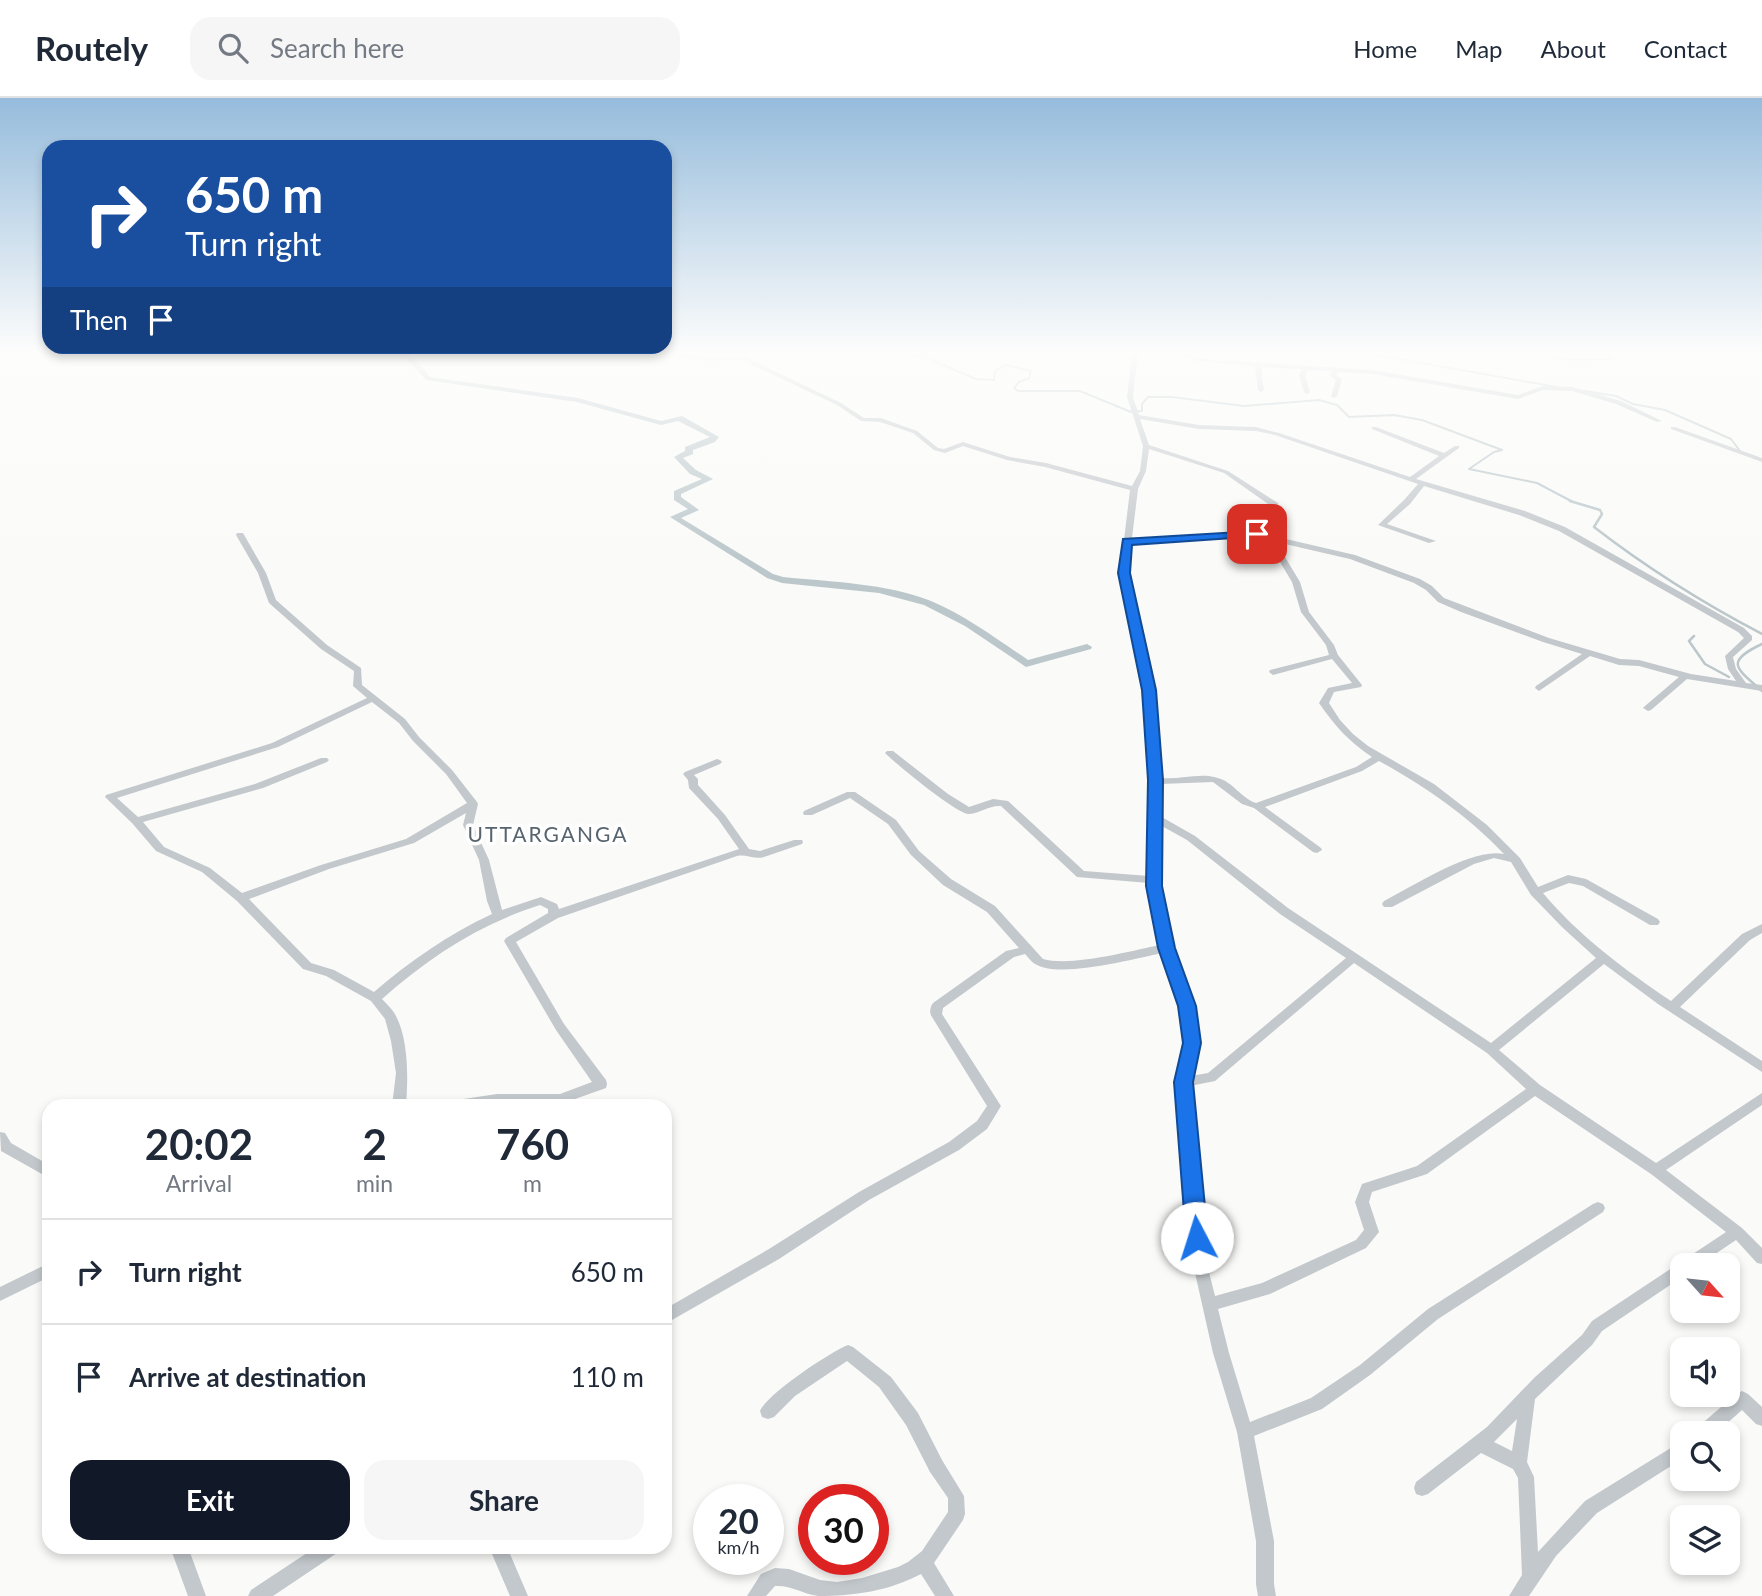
<!DOCTYPE html>
<html lang="en">
<head>
<meta charset="utf-8">
<style>
	:root { --surface:#fff; --page:#f6f6f7; --text:#1f2937; --muted:#747a83; --line:#e0e1e3; --accent:#111827 }
	body { margin:0; font-family:Lato,sans-serif; background:var(--page); color:var(--text); height:100vh; display:flex; flex-direction:column; font-size:26px; white-space:nowrap }
	* { box-sizing:border-box; margin:0 }
	p { font-size:23px; color:var(--muted) }
	.icon { flex:none; width:38px; height:38px; fill:none; stroke:currentColor; stroke-width:2; stroke-linecap:round; stroke-linejoin:round }
	.map { position:relative; flex:1; overflow:hidden }
	.panel { position:absolute; left:42px; top:1001px; width:630px; height:455px; display:flex; flex-direction:column; background:var(--surface); border-radius:21px; box-shadow:0 4px 10px #0003 }
	.panel>* { flex:none }
	.guide { position:absolute; left:42px; top:42px; width:630px; height:214px; border-radius:21px; box-shadow:0 4px 10px #0003; background:#1a4fa0; color:#fff; overflow:hidden }
	.needle { width:46px; rotate:117deg }
	.fabs { position:absolute; left:1670px; top:1155px; display:grid; gap:14px }
	.fabs a { display:grid; place-items:center; width:70px; height:70px; border-radius:14px; background:var(--surface); box-shadow:0 4px 10px #0003; font-size:35px }
	.speed { position:absolute; left:693px; top:1386px; display:flex; gap:14px; font-size:35px; font-weight:700; text-align:center }
	.speed>* { display:grid; place-content:center; width:91px; height:91px; border-radius:50%; background:var(--surface); box-shadow:0 4px 10px #0003; line-height:1 }
	.speed small { font-size:18px; font-weight:400 }
	.speed .limit { border:10px solid #d22; background:#fff; color:#111 }
	.pin { position:absolute; display:grid; place-items:center; width:60px; height:60px; color:#fff; margin:-30px; border-radius:14px; box-shadow:0 4px 10px #0006 }
	.me { position:absolute; width:77px; margin:-38px; rotate:355deg; stroke-linejoin:round; filter:drop-shadow(0 0 5px #0008) }
	.turn { display:flex; align-items:center; gap:24px; height:147px; padding:0 28px; font-size:32px }
	.turn .icon { width:91px; height:91px; stroke-width:2.5 }
	.turn b { display:block; font-size:49px; line-height:60px }
	.then { display:flex; align-items:center; height:66px; padding:0 28px; background:#0003; gap:14px; font-size:26px }
	.eta { display:flex; justify-content:space-evenly; align-items:center; height:119px; text-align:center }
	.eta b { font-size:42px; font-weight:700; line-height:49px }
	.action { display:flex; gap:14px; margin-top:auto; padding:14px 28px }
	.action a { flex:1; height:80px; border-radius:21px; background:var(--accent); color:#fff; font-size:28px; font-weight:700; line-height:80px; text-align:center }
	.action a+a { background:var(--page); color:var(--text) }
	ul { padding:0; list-style:none }
	li { display:flex; align-items:center; gap:21px; height:105px; padding:0 28px; border-top:2px solid var(--line) }
	li div { flex:1 }
	li b { display:block; font-size:26px }
	li em { font-style:normal }
	header { display:flex; align-items:center; gap:42px; box-sizing:border-box; height:98px; padding:0 35px; background:var(--surface); border-bottom:2px solid var(--line) }
	header strong { font-size:33px }
	nav { display:flex; gap:38px; margin-inline-start:auto; font-size:24px }
	.search { width:490px; height:63px; background:var(--page); display:flex; align-items:center; gap:18px; box-sizing:border-box; padding:0 24px; border-radius:21px; color:var(--muted); font-size:26px }
	.map>svg:first-child { display:block }
	.lines { fill:none; stroke-linecap:round; stroke-linejoin:round }
	.stream-far1 { stroke:#bbc7cb; stroke-width:2 }
	.stream { stroke:#bbc7cb; stroke-width:2.5 }
	.canal { fill:#bbc7cb; fill-rule:evenodd }
	.minor { fill:#c3c8cc; fill-rule:evenodd }
	.route { fill:#1a73e8; stroke:#114b97; stroke-width:2 }
	.labels { text-anchor:middle; dominant-baseline:central; stroke-width:7; stroke-linejoin:round; paint-order:stroke }
	.neighbourhood-label { font-size:21px; letter-spacing:2px; fill:#57646e; stroke:#fff }
</style>
</head>
<body>
<header>
<strong>Routely</strong>
<div class="search"><svg class="icon" aria-label="search" viewBox="0 0 24 24"><circle cx="10" cy="10" r="6"/><path d="M15 15l6 6"/></svg>Search here</div>
<nav><a>Home</a><a>Map</a><a>About</a><a>Contact</a></nav>
</header>
<div class="map">
<svg width="1762" height="1498" viewBox="0 0 1762 1498">
	<rect width="100%" height="100%" fill="#fafaf8"/>
	<g class="lines">
		<path class="stream-far1" d="M894,253L927,260L976,281L994,282L995,273L1006,267L1031,273L1029,280L1019,284L1014,290L1018,293H1080L1131,314L1142,313V306L1148,299H1172L1244,308L1319,302L1337,307L1349,319L1394,317L1422,322L1502,352L1494,354L1469,371L1537,385L1573,404
			M1289,253L1370,256L1557,289
			M1389,253L1408,256L1413,253
			M1435,253L1464,258
			M1374,256L1386,253
			M1538,258L1575,262L1613,261L1607,253
			M1585,293L1616,298L1633,306L1665,312L1731,341L1740,353"/>
		<path class="stream" d="M1570,403L1600,412L1602,416L1594,429C1647,470 1703,505 1762,536
			M1694,538L1689,543L1705,566L1729,579
			M1762,546C1724,564 1736,570 1762,593"/>
		<path class="canal" d="M378,253C406,253 413,256 430,279L578,300L661,323L682,318L719,339L715,344L693,352V356L683,360L696,372L713,381L681,396V399L699,412L681,420L773,476L783,479C832,484 885,485 931,503C966,518 997,541 1028,562L1087,546L1092,549L1091,551L1026,569L965,528L924,507L879,495L782,485L767,480L670,419L688,411L674,402V393L702,381L690,376L674,359L685,353V349L710,339L678,323L661,327L577,304L426,282L406,260Z"/>
		<path class="minor" d="M652,253H667L704,259H745L841,305L864,320H881L917,333L938,350L944,351L963,344L1010,359L1046,365L1132,388L1140,373L1143,348L1127,299L1132,253H1138L1133,299L1139,317L1199,327L1256,329L1279,335L1410,379L1439,358L1372,331V329H1376L1444,355L1455,348H1459V350L1416,381L1525,413L1565,429L1744,530L1752,538V542L1733,559L1736,571L1746,585L1762,587V593L1687,581L1651,612L1648,613L1643,610L1645,608L1679,579L1639,568L1619,567L1590,558L1539,593L1535,590L1536,588L1582,556L1543,544L1461,514L1438,504L1426,492L1414,485L1350,461L1285,446L1281,449L1282,454L1300,484L1309,514L1334,547L1338,557L1362,587L1361,589L1334,594L1329,605L1340,622L1353,636L1368,648L1434,686L1487,727L1520,760L1538,789L1568,777L1586,781L1658,821L1660,824L1658,827H1650L1583,788L1569,785L1543,795C1579,838 1625,872 1671,903L1742,836L1762,826V835L1750,842L1680,909L1762,963V974L1658,906L1604,866L1499,952L1540,987L1656,1065L1762,995V1007L1666,1072L1742,1130L1762,1150V1166L1757,1165L1736,1142L1699,1167H1682V1179L1602,1233L1592,1247L1535,1301L1527,1364L1534,1379L1538,1454L1585,1403L1682,1343V1361L1597,1415L1556,1458L1529,1498H1509L1522,1477L1518,1380L1513,1371L1481,1355L1428,1396L1422,1398L1416,1396L1414,1390L1416,1384L1487,1329L1534,1280L1582,1237L1592,1223L1726,1134L1651,1076L1535,998L1427,1076L1372,1094L1369,1104L1379,1134L1366,1150L1270,1196L1218,1211L1229,1255L1250,1324L1311,1300L1360,1267L1428,1211L1593,1106L1598,1104L1603,1106L1605,1110L1603,1114L1438,1221L1370,1277L1322,1311L1254,1338L1274,1443V1486L1276,1498H1258L1256,1486V1443L1237,1334L1213,1255L1193,1166L1177,984L1186,945L1181,908L1162,855C1134,861 1061,880 1037,867C1032,865 1029,860 1025,856L1014,859L943,910L942,916L1001,1008L987,1031L959,1052L869,1102L779,1161L665,1226V1211L769,1151L859,1094L949,1044L977,1023L987,1008L932,919C929,915 930,909 933,905L1006,853L1019,850L987,814L943,787L911,757L888,726L850,700L812,717H804L803,715L804,713L847,694H855L896,722L919,753L951,781L995,808L1043,861C1071,869 1130,853 1160,847L1149,785L1077,779L1001,708C989,707 981,715 969,716C958,717 896,666 885,655L887,653H893L948,696L969,709L993,701L1008,703L1084,773L1149,778L1151,682L1145,592L1120,475L1130,392L1045,369L1007,362L963,348L945,355L934,352L913,335L880,324L861,323L837,307L742,262L704,263ZM1140,321L1199,331L1256,333L1275,337L1418,386L1404,402L1378,427L1429,445L1436,443L1387,426L1410,406L1424,388L1519,417L1559,433L1738,534L1744,540L1725,558L1728,571L1736,583L1691,576L1639,562L1620,561L1549,540L1444,500L1432,488L1420,481L1355,457L1286,441L1275,433L1263,420L1278,414V405L1228,373L1149,347ZM1149,351L1224,375L1271,408V411L1254,419L1266,433L1132,440L1138,391L1146,373ZM1270,437L1278,443L1273,449L1274,454L1292,484L1301,514L1326,547L1329,557L1270,572L1269,574L1273,577L1332,561L1352,585L1328,590L1319,605C1334,627 1349,644 1372,659L1356,669L1256,705C1241,700 1233,684 1218,680C1200,674 1180,682 1161,680L1153,592L1128,475L1131,445ZM1379,663C1426,689 1467,717 1504,756C1473,749 1413,788 1384,803L1382,806L1384,809H1392L1474,766L1494,760L1511,764L1531,797L1563,830L1596,860L1491,945L1288,810L1195,738L1160,718L1161,686L1213,684L1242,706L1254,710L1313,754L1317,755L1322,752L1321,750L1265,709L1362,673ZM1160,727L1187,742L1280,816L1346,860L1208,975L1191,978L1198,945L1193,908L1172,850L1159,787ZM1354,865L1487,955L1526,991L1417,1068L1362,1086L1355,1104L1364,1132L1356,1142L1262,1185L1215,1198L1207,1166L1190,988L1215,983ZM1517,1321L1512,1353L1494,1344Z
			M1175,253H1183L1196,259L1214,262L1372,272L1518,297L1543,288L1572,289L1621,303L1662,323L1657,324L1616,306L1572,293L1543,292L1518,301L1372,276L1339,274L1336,277L1342,281L1337,298L1334,300L1331,298L1336,282L1329,277L1332,273L1308,272L1305,278L1310,294L1307,296L1304,294L1299,278L1302,271L1261,269L1264,292L1261,294L1258,292L1255,268L1195,263Z
			M1671,329H1675L1762,360V364L1671,331Z
			M237,435H243L266,475L276,502L327,547L361,570L362,587L405,621L419,639L452,672L477,704L478,706L473,727L489,762L502,812L541,799L557,806L559,811L739,751L718,721L689,690L688,682L683,676L685,674L717,661L720,662L722,664L720,666L694,677L698,681V687L725,717L749,751L760,753L794,742H802L803,744L802,746L764,759C755,762 747,756 737,758L558,820L516,844L564,926L606,982L607,986L606,990L561,1006L443,1008L445,1004L450,1003L497,996H560L592,984L556,932L504,843L506,840L548,815V811L540,807C480,826 429,859 382,901C387,906 393,912 396,918C409,943 408,982 406,1008H392L396,975L391,943L385,921L371,903L326,878L303,871L237,803L202,774L156,753L132,725L105,699L106,697L272,645L367,600L353,588L354,573L321,551L269,505L258,475L236,437ZM372,604L399,625L413,643L446,676L467,705L406,741L321,767L242,795L210,770L164,749L143,724L263,690L327,664L329,662L327,660H321L255,686L138,719L117,700L278,649ZM466,715L463,727L479,762L487,803L492,816C449,836 410,863 374,894L334,872L311,865L249,801L329,771L414,745Z
			M0,1034L5,1035L11,1045L49,1067V1080L1,1053Z
			M49,1165V1179L0,1203V1189Z
			M848,1247L853,1249L891,1279L918,1315L942,1362L964,1398L965,1416L963,1422L934,1465L954,1498H935L921,1476C889,1493 854,1498 818,1498C803,1496 791,1487 775,1488L766,1498H747L761,1476L775,1470L789,1471L820,1482L837,1484L862,1480L898,1469L908,1464L922,1453L948,1414V1400L930,1374L906,1327L879,1289L847,1263L795,1298L774,1319L768,1321L762,1319L760,1313C767,1296 830,1254 848,1247Z
			M1742,1293L1748,1296L1762,1309V1328L1756,1326L1742,1312L1716,1335H1696L1698,1329L1736,1296Z
			M170,1449H188L206,1498H188Z
			M316,1449H340L337,1455L273,1498H248L251,1492Z
			M489,1449H507L528,1498H510Z"/>
	</g>
	<linearGradient id="sky" x2="0" y2="1"><stop stop-color="#96bcdc"/><stop offset="0.55" stop-color="#fdfdfc"/><stop offset="1" stop-color="#fdfdfc" stop-opacity="0"/></linearGradient>
	<rect width="1762" height="463" fill="url(#sky)"/>
	<path class="route" d="M1257,433L1261,434V438L1132,447L1130,475L1156,592L1163,682L1162,788L1175,850L1196,908L1201,945L1193,984L1208,1140L1205,1147L1197,1149L1190,1147L1186,1140L1174,984L1183,945L1178,908L1158,850L1146,788L1148,682L1142,592L1118,475L1123,441Z"/>
	<g class="labels">
		<g class="neighbourhood-label">
			<text x="548" y="735">UTTARGANGA</text>
		</g>
	</g>
</svg>
<div class="fabs">
<a><svg class="needle" viewBox="-14 -14 28 28"><path d="M0-13l5 13h-10z" fill="#e53935"/><path d="M0 13l5-13h-10z" fill="#747a83"/></svg></a>
<a><svg class="icon" aria-label="sound" viewBox="0 0 24 24"><path d="M4 9h4l5-4v14l-5-4H4zM17 9q2 3 0 6"/></svg></a>
<a><svg class="icon" aria-label="search" viewBox="0 0 24 24"><circle cx="10" cy="10" r="6"/><path d="M15 15l6 6"/></svg></a>
<a><svg class="icon" aria-label="layers" viewBox="0 0 24 24"><path d="M12 4l9 5-9 5-9-5zM3 14l9 5 9-5"/></svg></a>
</div>
<div class="speed"><div>20<small>km/h</small></div><div class="limit">30</div></div>
<div class="pin" style="left:1257px;top:436px;background:#d93025"><svg class="icon" aria-label="arrive" viewBox="0 0 24 24"><path d="M6 21V4h12l-3 4 3 4H6"/></svg></div>
<svg class="me" style="left:1197px;top:1140px" viewBox="-20 -20 40 40"><circle r="19" fill="#fff"/><path d="M0-13L10 11 0 6-10 11z" fill="#1a73e8"/></svg>
<div class="guide">
<div class="turn"><svg class="icon" aria-label="right" viewBox="0 0 24 24"><path d="M7 20v-9h11M14 6l5 5-5 5"/></svg><div><b>650 m</b>Turn right</div></div>
<div class="then">Then<svg class="icon" aria-label="arrive" viewBox="0 0 24 24"><path d="M6 21V4h12l-3 4 3 4H6"/></svg></div>
</div>
<section class="panel">
<div class="eta">
<div><b>20:02</b><p>Arrival</p></div>
<div><b>2</b><p>min</p></div>
<div><b>760</b><p>m</p></div>
</div>
<ul>
<li><svg class="icon" aria-label="right" viewBox="0 0 24 24"><path d="M7 20v-9h11M14 6l5 5-5 5"/></svg><div><b>Turn right</b></div><em>650 m</em></li>
<li><svg class="icon" aria-label="arrive" viewBox="0 0 24 24"><path d="M6 21V4h12l-3 4 3 4H6"/></svg><div><b>Arrive at destination</b></div><em>110 m</em></li>
</ul>
<div class="action"><a>Exit</a><a>Share</a></div>
</section>
</div>
</body>
</html>
